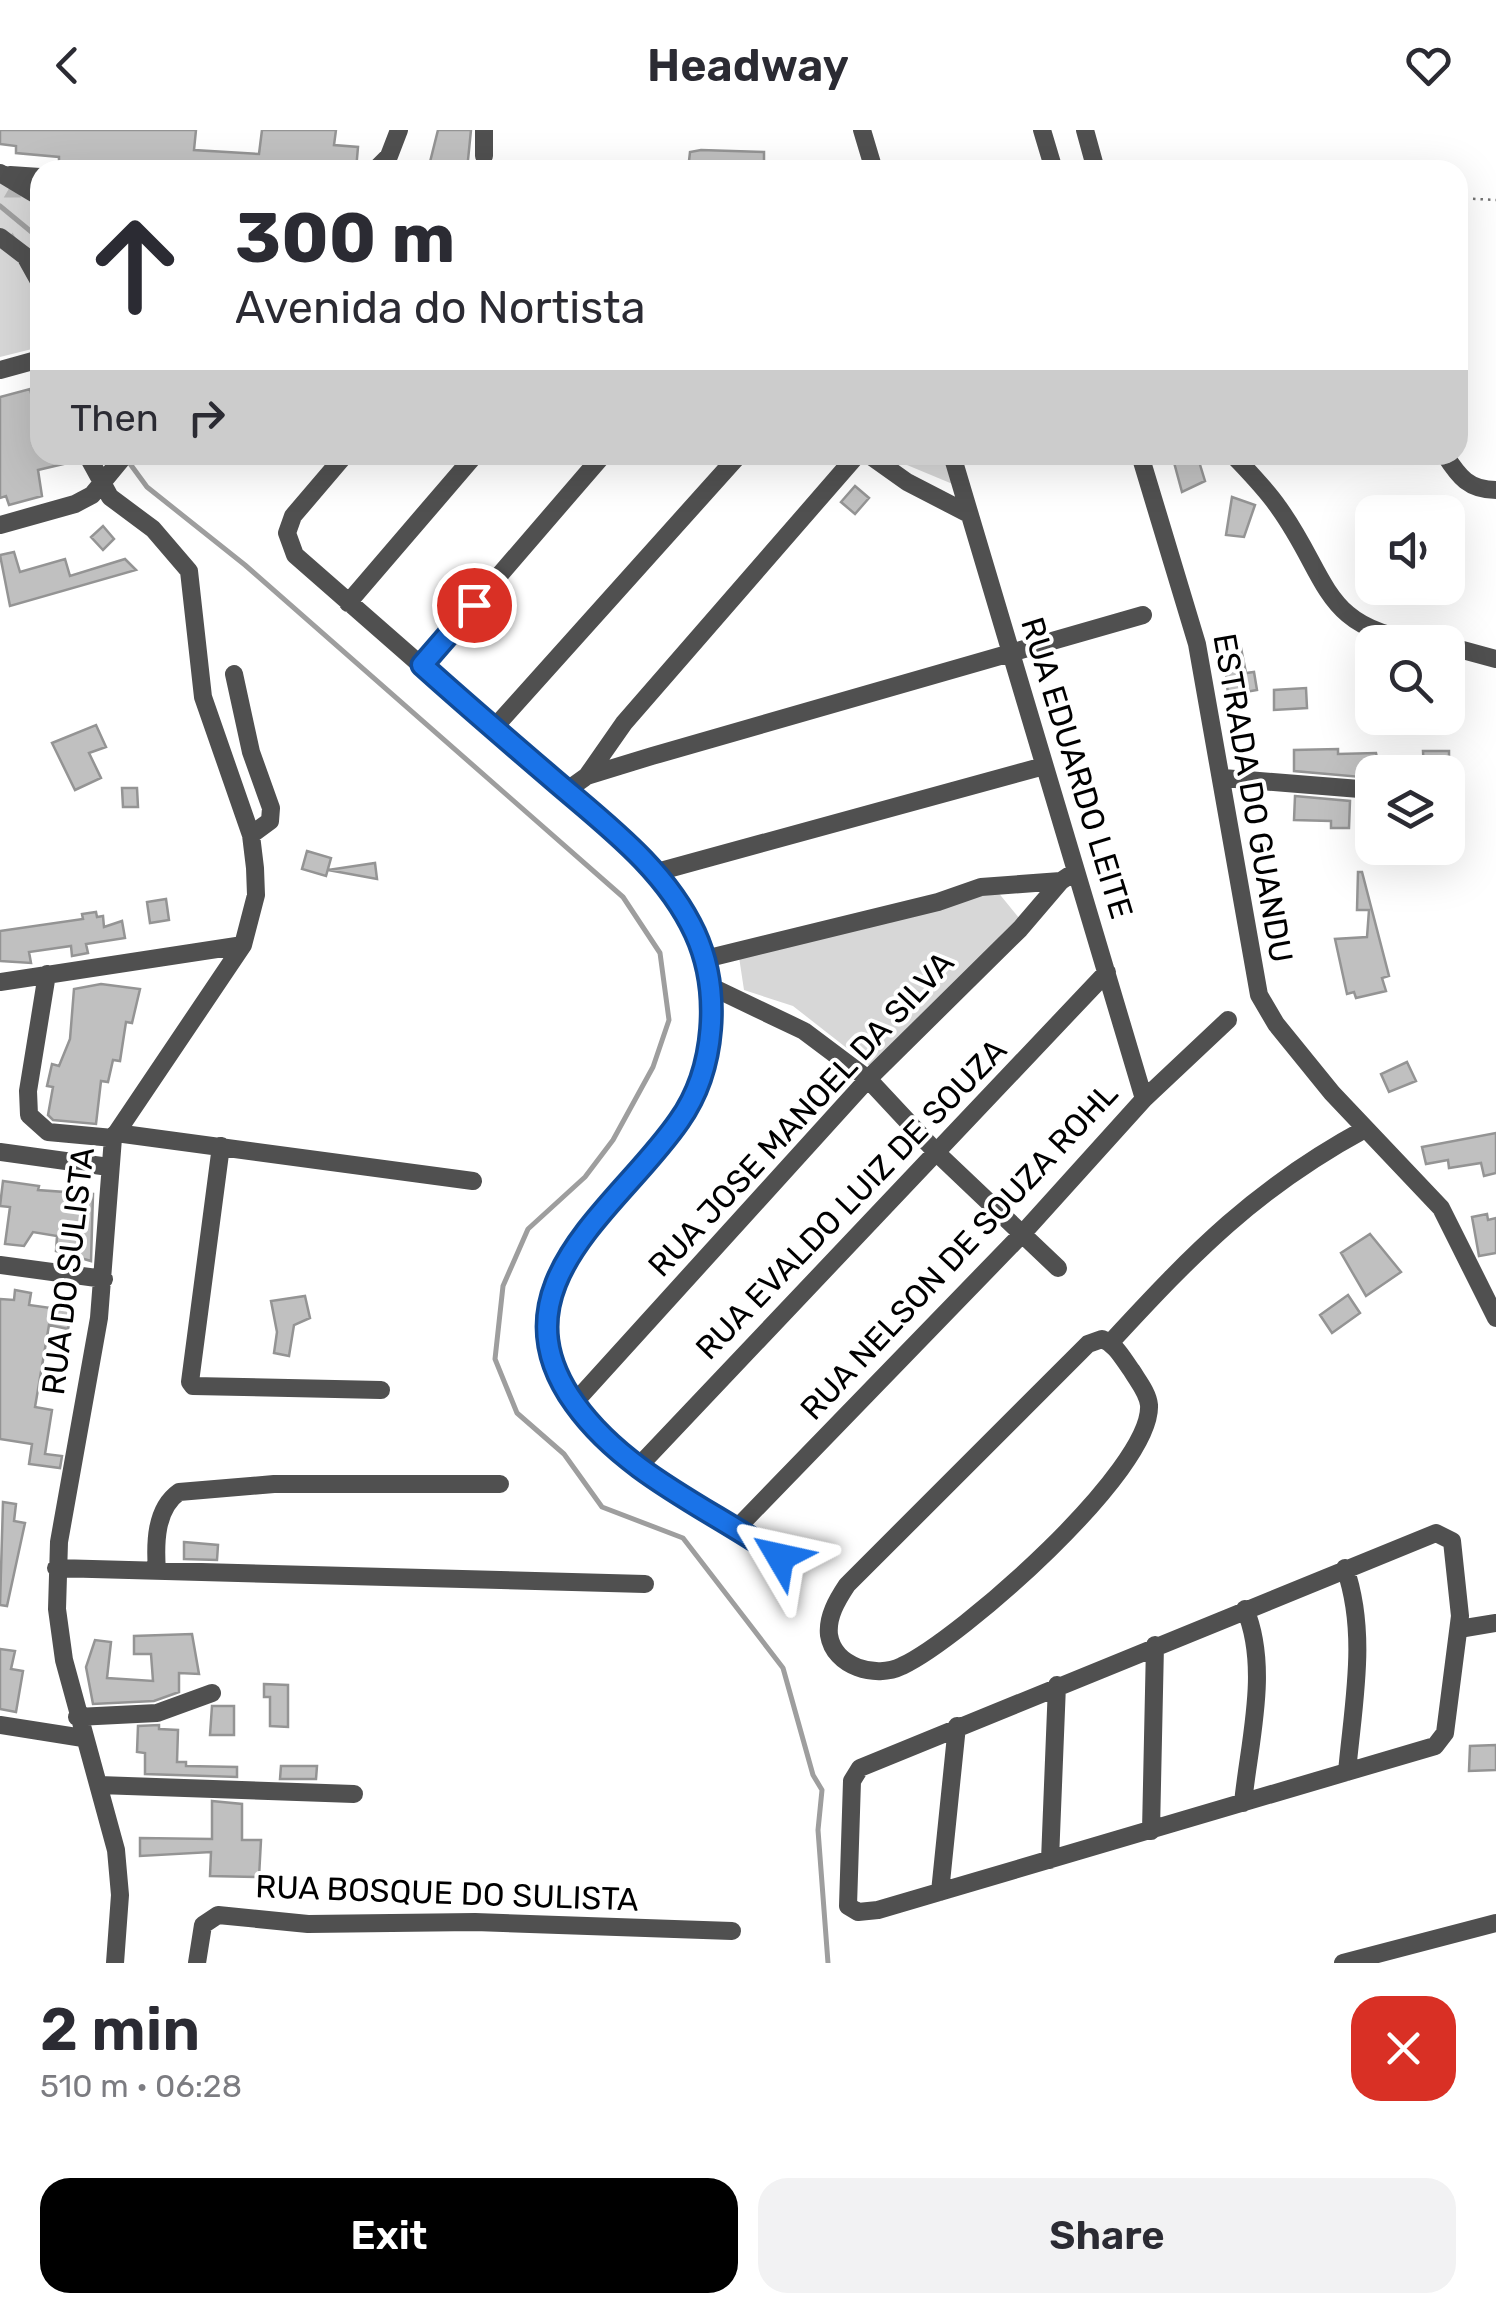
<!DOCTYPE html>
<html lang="en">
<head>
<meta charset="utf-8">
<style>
	:root { --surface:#fff; --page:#f2f2f3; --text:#2b2b33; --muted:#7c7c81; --accent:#000 }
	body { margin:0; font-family:Rubik,sans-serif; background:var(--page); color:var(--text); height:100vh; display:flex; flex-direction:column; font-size:38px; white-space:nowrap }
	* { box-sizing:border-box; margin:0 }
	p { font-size:32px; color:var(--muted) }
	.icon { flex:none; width:55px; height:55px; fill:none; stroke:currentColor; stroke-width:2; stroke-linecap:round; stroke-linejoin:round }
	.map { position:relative; height:1833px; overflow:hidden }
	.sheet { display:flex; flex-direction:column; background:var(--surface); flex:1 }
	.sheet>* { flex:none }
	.banner { position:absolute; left:30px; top:30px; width:1438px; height:305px; border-radius:30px; box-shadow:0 10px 40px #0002; background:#fff; color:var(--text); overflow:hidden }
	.controls { position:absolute; left:1355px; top:365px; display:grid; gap:20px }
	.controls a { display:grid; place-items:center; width:110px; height:110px; border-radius:20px; background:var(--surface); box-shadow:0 10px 40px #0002; font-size:50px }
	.pin { position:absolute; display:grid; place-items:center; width:85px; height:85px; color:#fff; margin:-42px; border:5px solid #fff; border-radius:50%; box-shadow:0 2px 10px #0007 }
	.me { position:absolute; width:110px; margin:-55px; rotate:306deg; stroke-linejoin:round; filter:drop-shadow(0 0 8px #0008) }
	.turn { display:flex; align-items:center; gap:35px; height:210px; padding:0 40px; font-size:45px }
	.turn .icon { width:130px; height:130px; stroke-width:2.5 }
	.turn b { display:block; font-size:70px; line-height:85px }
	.then { display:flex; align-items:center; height:95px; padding:0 40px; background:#0003; gap:20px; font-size:38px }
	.round { display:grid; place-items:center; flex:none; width:105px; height:105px; border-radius:30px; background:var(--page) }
	.overview { display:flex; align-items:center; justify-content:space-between; height:170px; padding:0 40px }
	h1 { font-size:60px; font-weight:600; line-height:75px }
	.button { display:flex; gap:20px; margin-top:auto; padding:20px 40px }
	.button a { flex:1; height:115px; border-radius:30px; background:var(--accent); color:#fff; font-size:40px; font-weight:600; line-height:115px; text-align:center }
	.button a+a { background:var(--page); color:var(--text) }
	header { display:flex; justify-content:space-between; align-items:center; height:130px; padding:0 40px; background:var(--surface); font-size:45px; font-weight:600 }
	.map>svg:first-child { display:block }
	.forest { fill:url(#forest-firs) }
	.green { fill:#d7d7d7 }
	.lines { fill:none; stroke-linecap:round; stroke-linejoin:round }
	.stream { stroke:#9e9e9e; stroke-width:5 }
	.building { fill:#c0c0c0; stroke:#949494; stroke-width:2.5 }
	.path { stroke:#727272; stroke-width:2.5; stroke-dasharray:2.5 5; stroke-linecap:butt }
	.minor { stroke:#505050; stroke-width:18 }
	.route-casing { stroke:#114b97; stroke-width:25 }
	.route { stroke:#1a73e8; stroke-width:18 }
	.labels { text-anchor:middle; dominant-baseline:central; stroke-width:8; stroke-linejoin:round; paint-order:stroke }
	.street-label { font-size:32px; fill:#000; stroke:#fff }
</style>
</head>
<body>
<header><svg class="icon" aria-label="back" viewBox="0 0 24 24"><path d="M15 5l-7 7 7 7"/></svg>Headway<svg class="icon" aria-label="heart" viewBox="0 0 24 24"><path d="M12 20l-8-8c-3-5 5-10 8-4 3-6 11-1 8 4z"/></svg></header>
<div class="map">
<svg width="1496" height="1833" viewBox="0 0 1496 1833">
	<defs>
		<pattern id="forest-firs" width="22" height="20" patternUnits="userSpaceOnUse" patternTransform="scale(2.5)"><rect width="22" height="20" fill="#d7d7d7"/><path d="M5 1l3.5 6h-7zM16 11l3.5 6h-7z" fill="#b7b7b7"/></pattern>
	</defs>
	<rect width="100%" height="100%" fill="#fff"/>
	<path class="forest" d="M0,50L40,79V131L0,99Z"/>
	<path class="green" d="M0,114C34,140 40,176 40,217L0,227Z
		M883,325H946L955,355Z
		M997,761L1019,788L871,937L793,876L744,860L739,827Z"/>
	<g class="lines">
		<path class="stream" d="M0,76L40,109
			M128,331L147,357L245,435L623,767L660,823L669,890L653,937L613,1010L585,1047L528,1099L503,1156L495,1229L517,1283L564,1324L602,1377L683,1408L747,1491L783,1538L813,1645L822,1660L818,1700L828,1833"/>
	</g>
	<path class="building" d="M0,0H196L194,20L259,24L262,0H336L334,15L358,17L356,40H240L192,34V40H93L80,37L81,32L59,31V27L16,23V16L0,14Z
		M438,0H471L467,40H428Z
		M701,20L764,22V40H688L690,22Z
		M30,259L35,279L40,278V325H75L76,331L38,340L42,366L9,375L6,366L0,368V267Z
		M1172,325H1197L1205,351L1182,362Z
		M855,356L869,368L855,384L841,372Z
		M1232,367L1255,375L1244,407L1226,405Z
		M103,396L114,409L103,420L91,407Z
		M14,422L20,442L65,429L70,446L125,429L136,440L10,476L0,425Z
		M1241,518L1246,543L1254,542L1257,560L1228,565L1224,522Z
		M1306,558L1307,578L1274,580V560Z
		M96,595L106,617L89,623L101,648L75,660L52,613Z
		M1338,619V624L1376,623L1380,642H1372V648L1294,641V620Z
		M1423,621H1449V641H1424Z
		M122,658H137L138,677H123Z
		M1295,666L1350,671L1349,698H1331V691L1294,690Z
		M307,721L331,728L326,746L302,739Z
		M375,733L377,749L328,740Z
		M1358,742H1362L1389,846L1382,848L1386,861L1356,868L1354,862L1347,864L1335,809L1367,807L1369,780H1357Z
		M166,769L169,790L150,793L147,772Z
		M96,782L97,787L103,786L104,797L122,791L125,808L86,814L88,823L72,826L71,816L29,822L31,833L0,831V801L83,789L82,784Z
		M101,854L140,859L132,893L126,892L120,931L113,930L108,952L101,951L96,994L53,990L48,985L53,957L47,956L52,934L59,936L70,909L74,859Z
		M1407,932L1416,951L1389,962L1381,944Z
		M1496,1003V1043L1484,1046L1481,1033L1449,1038L1448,1030L1426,1034L1422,1017Z
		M3,1051L39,1056L38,1060L93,1064L91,1131L56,1121L57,1106L33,1102L24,1116L5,1114L10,1077L0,1076Z
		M1487,1084L1488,1090L1496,1088V1123L1479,1126L1472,1087Z
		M1370,1104L1401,1142L1366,1166L1341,1123Z
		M15,1160L31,1163L29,1175L72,1181L68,1199L49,1195L35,1277L52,1280L45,1324L62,1326L60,1338L29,1334L32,1314L0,1309V1169L14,1170Z
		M1348,1165L1360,1183L1332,1203L1320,1185Z
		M305,1166L310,1188L294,1195L289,1226L274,1223L277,1202L271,1171Z
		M3,1372L16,1374L14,1391L25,1393L7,1476L0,1475Z
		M184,1412L218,1415L217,1430L184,1429Z
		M192,1504L199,1544L179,1543V1562L154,1571L93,1574L86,1537L95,1510L111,1512L107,1548L153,1551L151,1524H134V1506Z
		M0,1519L15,1521L11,1539L23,1541L16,1582L0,1579Z
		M264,1554L288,1555V1597L270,1596V1567H264Z
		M212,1576H234V1605H210Z
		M159,1595V1599L178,1600L177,1632H186V1636L237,1637V1647L145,1644V1623L137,1622L138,1596Z
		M1496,1615V1640L1469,1641L1470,1616Z
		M281,1636H317L316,1649H280Z
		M212,1671L242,1674V1710H261L259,1747L210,1746L211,1722L140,1726V1708L212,1709Z"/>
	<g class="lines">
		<path class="path" d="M1458,68L1496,70"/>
		<path class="minor" d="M862,0L874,40
			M1042,0L1054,40
			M1085,0L1096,40
			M484,26V0
			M375,40L389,26L399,0
			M0,43L40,67
			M10,45L40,47
			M0,107L25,126L40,153
			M0,240L40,229
			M87,325L110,367L153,399L189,441L203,567L251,705L255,738L256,765L243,815L113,1008L99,1188L59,1412L57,1479L64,1530L116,1720L120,1765L115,1833
			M345,325L293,386L287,403L295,425L657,742C680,775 709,816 712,858C714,901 704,953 681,989C624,1077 488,1150 574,1273C623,1344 711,1378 779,1427
			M869,325L907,352L967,383
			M952,325L1144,969
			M1140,325L1197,514L1259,865L1276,894L1332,963L1441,1078L1496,1188
			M1233,325C1249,342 1266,359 1279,378C1330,449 1321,500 1425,512
			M1445,325C1459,347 1469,360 1496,360
			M0,395L75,374L92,365L125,325
			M348,473L475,325
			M1448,516L1496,529
			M422,535L603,325
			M234,544L251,622L271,678L270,691L251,705
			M494,598L739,325
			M587,646L624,593L857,325
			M1223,648L1372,660
			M566,661L587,646L652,626L1143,485
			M657,742L1044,636
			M705,829L938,772L981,757L1061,751
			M47,844L28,961L29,985L48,1002L113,1008
			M0,852L243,815
			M712,857L804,901L868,949L938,1024L1058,1138
			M116,1003L473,1051
			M221,1016L190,1252L193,1256L381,1260
			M0,1022L109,1037
			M0,1135L104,1149
			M1102,1209C1116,1214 1123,1229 1132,1241C1138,1251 1148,1263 1149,1275C1153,1340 960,1509 902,1536C876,1549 834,1537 829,1505C827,1487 837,1470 847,1455L1088,1214Z
			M1111,1212C1194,1122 1256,1058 1365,999
			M574,1273L868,949L1020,799L1061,751L1076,741
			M638,1337L1107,842
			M738,1397L1023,1103L1144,969L1228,890
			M1436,1403L1452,1411L1460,1486L1445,1603L1435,1616L878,1780L858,1782L848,1776L852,1651L860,1638Z
			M56,1438L645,1454
			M1345,1438C1368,1504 1353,1574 1347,1642
			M157,1441C155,1414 155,1379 179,1362L274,1354H500
			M1459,1499L1496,1493
			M77,1587L157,1583L212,1563
			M0,1595L83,1608
			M99,1655L354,1664
			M1243,1673C1249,1612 1270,1538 1245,1479
			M1151,1701L1155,1515
			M1050,1730L1057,1555
			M940,1762L957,1596
			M197,1833L203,1795L218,1785L308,1794L475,1792L732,1801
			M1343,1833L1496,1793"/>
	</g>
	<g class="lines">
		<defs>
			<path id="route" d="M474,475L422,535C463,572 505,608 547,644C602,692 664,736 695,803C721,860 716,939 679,991C620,1077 490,1156 575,1274C625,1344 711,1379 780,1427"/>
		</defs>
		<use href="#route" class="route-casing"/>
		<use href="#route" class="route"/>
	</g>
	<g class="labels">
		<g class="street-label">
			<text transform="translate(1077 638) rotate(73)">RUA EDUARDO LEITE</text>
			<text transform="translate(1253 668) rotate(80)">ESTRADA DO GUANDU</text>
			<text transform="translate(801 984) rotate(-47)">RUA JOSE MANOEL DA SILVA</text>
			<text transform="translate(851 1069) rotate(-46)">RUA EVALDO LUIZ DE SOUZA</text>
			<text transform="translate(959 1121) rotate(-47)">RUA NELSON DE SOUZA ROHL</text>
			<text transform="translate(68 1141) rotate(-83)">RUA DO SULISTA</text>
			<text transform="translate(447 1763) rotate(2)">RUA BOSQUE DO SULISTA</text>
		</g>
	</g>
</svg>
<div class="controls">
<a><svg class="icon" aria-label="sound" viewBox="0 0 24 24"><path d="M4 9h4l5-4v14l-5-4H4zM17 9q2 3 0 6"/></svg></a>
<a><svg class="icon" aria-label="search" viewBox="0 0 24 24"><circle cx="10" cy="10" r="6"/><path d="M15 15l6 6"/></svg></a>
<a><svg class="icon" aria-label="layers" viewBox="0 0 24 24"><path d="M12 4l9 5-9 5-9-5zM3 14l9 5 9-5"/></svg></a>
</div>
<div class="pin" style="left:474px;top:475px;background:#d93025"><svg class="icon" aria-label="arrive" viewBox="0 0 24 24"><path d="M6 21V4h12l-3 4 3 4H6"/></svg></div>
<svg class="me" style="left:780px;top:1427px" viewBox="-20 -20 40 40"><path d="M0-17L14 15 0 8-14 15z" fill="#1a73e8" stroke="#fff" stroke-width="4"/></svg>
<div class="banner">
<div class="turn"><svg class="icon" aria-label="ahead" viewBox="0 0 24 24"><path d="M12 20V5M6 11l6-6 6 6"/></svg><div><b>300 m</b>Avenida do Nortista</div></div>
<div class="then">Then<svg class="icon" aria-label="right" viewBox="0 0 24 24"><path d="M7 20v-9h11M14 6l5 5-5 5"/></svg></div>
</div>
</div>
<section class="sheet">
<div class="overview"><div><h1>2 min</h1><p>510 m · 06:28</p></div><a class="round" style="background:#d93025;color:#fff"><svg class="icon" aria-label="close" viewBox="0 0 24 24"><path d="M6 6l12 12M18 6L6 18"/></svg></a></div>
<div class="button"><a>Exit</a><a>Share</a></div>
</section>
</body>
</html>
